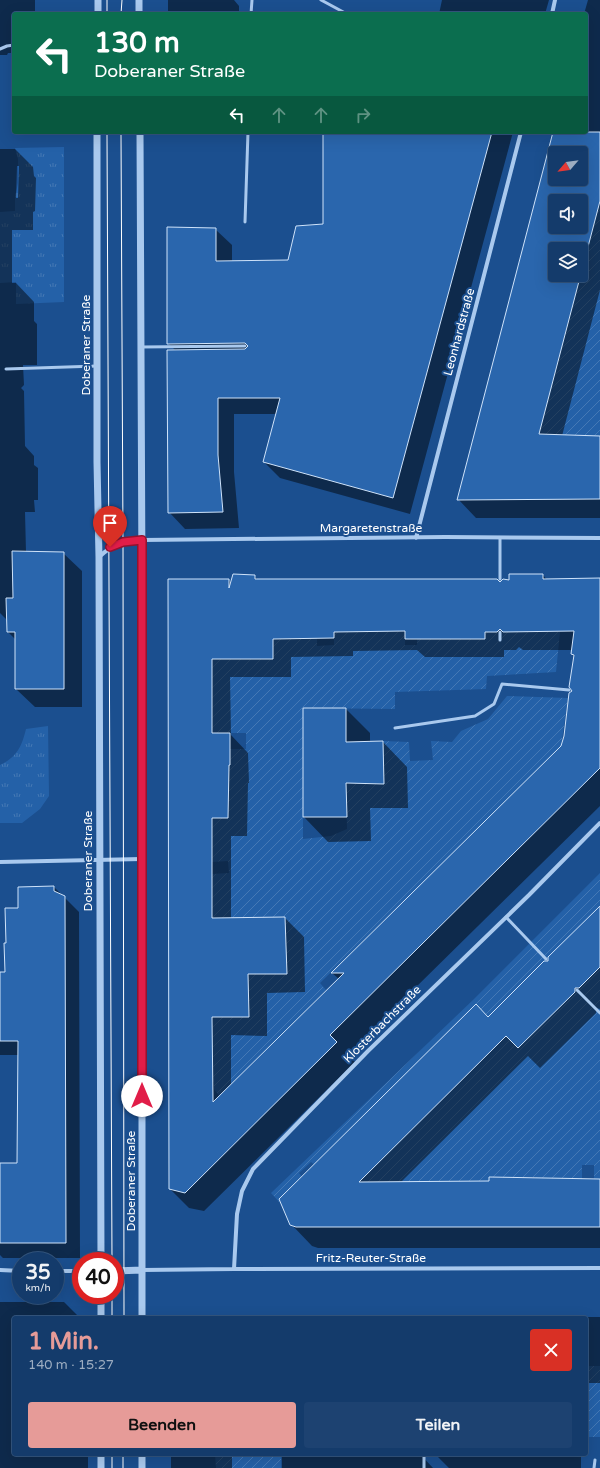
<!DOCTYPE html>
<html lang="de">
<head>
<meta charset="utf-8">
<style>
	:root { --surface:#143b6b; --page:#1d4271; --text:#f1f3f6; --muted:#9dadc1; --line:#33557e; --accent:#e69b98 }
	body { margin:0; font-family:"Varela Round",sans-serif; background:var(--page); color:var(--text); height:100vh; display:flex; flex-direction:column; font-size:15px; white-space:nowrap }
	* { box-sizing:border-box; margin:0 }
	p { font-size:13px; color:var(--muted) }
	.icon { flex:none; width:22px; height:22px; fill:none; stroke:currentColor; stroke-width:2; stroke-linecap:round; stroke-linejoin:round }
	.map { position:relative; flex:1; overflow:hidden }
	.drawer { position:absolute; left:12px; top:1316px; width:576px; height:140px; display:flex; flex-direction:column; background:var(--surface); border-radius:4px; box-shadow:0 4px 16px #0002,0 0 0 1px var(--line) }
	.drawer>* { flex:none }
	.guide { position:absolute; left:12px; top:12px; width:576px; height:122px; border-radius:4px; box-shadow:0 4px 16px #0002,0 0 0 1px var(--line); background:#0b6e4f; color:#fff; overflow:hidden }
	.needle { width:26px; rotate:242deg }
	.buttons { position:absolute; left:548px; top:146px; display:grid; gap:8px }
	.buttons a { display:grid; place-items:center; width:40px; height:40px; border-radius:4px; background:var(--surface); box-shadow:0 4px 16px #0002,0 0 0 1px var(--line); font-size:20px }
	.speed { position:absolute; left:12px; top:1252px; display:flex; gap:8px; font-size:20px; font-weight:700; text-align:center }
	.speed>* { display:grid; place-content:center; width:52px; height:52px; border-radius:50%; background:var(--surface); box-shadow:0 4px 16px #0002,0 0 0 1px var(--line); line-height:1 }
	.speed small { font-size:10px; font-weight:400 }
	.speed .limit { border:6px solid #d22; background:#fff; color:#111 }
	.pin { position:absolute; display:grid; place-items:center; width:34px; height:34px; color:#fff; margin:-41px -17px; border-radius:50% 50% 50% 0; rotate:-45deg; box-shadow:0 0 4px #0007 }
	.pin .icon { rotate:45deg }
	.me { position:absolute; width:44px; margin:-22px; rotate:0deg; stroke-linejoin:round; filter:drop-shadow(0 0 3px #0008) }
	.turn { display:flex; align-items:center; gap:14px; height:84px; padding:0 16px; font-size:18px }
	.turn .icon { width:52px; height:52px; stroke-width:2.5 }
	.turn b { display:block; font-size:28px; line-height:34px }
	.lanes { display:flex; align-items:center; height:38px; padding:0 16px; background:#0003; justify-content:center; gap:20px; direction:ltr }
	.lanes .off { opacity:.35 }
	.round { display:grid; place-items:center; flex:none; width:42px; height:42px; border-radius:4px; background:var(--page) }
	.overview { display:flex; align-items:center; justify-content:space-between; height:68px; padding:0 16px }
	h1 { font-size:24px; font-weight:800; line-height:30px; color:var(--accent) }
	.button { display:flex; gap:8px; margin-top:auto; padding:8px 16px }
	.button a { flex:1; height:46px; border-radius:4px; background:var(--accent); color:#111; font-size:16px; font-weight:800; line-height:46px; text-align:center }
	.button a+a { background:var(--page); color:var(--text) }
	.map>svg:first-child { display:block }
	.grass { fill:url(#grass-tufts) }
	.garden { fill:url(#garden-furrows) }
	.shadow { fill:#0007; fill-rule:evenodd }
	.building { fill:#2a66ad; stroke:#cfe3fa; fill-rule:evenodd }
	.lines { fill:none; stroke-linecap:round; stroke-linejoin:round }
	.service { stroke:#a9c9ee; stroke-width:3 }
	.minor { stroke:#a9c9ee; stroke-width:4 }
	.tertiary { stroke:#a9c9ee; stroke-width:7 }
	.tram { stroke:#fff; stroke-width:1 }
	.route-casing { stroke:#92132f; stroke-width:10 }
	.route { stroke:#e11d48; stroke-width:7 }
	.labels { text-anchor:middle; dominant-baseline:central; stroke-width:4; stroke-linejoin:round; paint-order:stroke }
	.street-label { font-size:12px; fill:#fff; stroke:#1b4f8f }
</style>
</head>
<body>
<div class="map">
<svg width="600" height="1468" viewBox="0 0 600 1468">
	<defs>
		<pattern id="grass-tufts" width="24" height="20" patternUnits="userSpaceOnUse"><rect width="24" height="20" fill="#2461a8"/><path d="M3 7l-1-3M5 7V3M7 7l1-3M15 17l-1-3M17 17v-4M19 17l1-3" fill="none" stroke="#4579b5"/></pattern>
		<pattern id="garden-furrows" width="10" height="10" patternUnits="userSpaceOnUse"><rect width="10" height="10" fill="#2461a8"/><path d="M-1 1l2-2M0 10L10 0M9 11l2-2" fill="none" stroke="#4579b5"/></pattern>
	</defs>
	<rect width="100%" height="100%" fill="#1b4f8f"/>
	<path class="grass" d="M64,147V302L16,304V282L0,283V212L15,211V194L16,193L18,183V159L15,148Z
		M48,726L49,796L40,809L22,823H0V765C17,757 22,746 26,729Z"/>
	<path class="garden" d="M600,202V436H583V460L494,430L545,413L548,399L525,393L530,377L553,383L560,357L537,351L541,335L564,341L571,315L547,309L575,298L582,272L592,230L581,227L596,213Z
		M417,620L433,639H485V632H560L556,672L487,676L486,689L395,692V709L303,708V839L331,836L347,829L346,783L384,784L383,741L409,742L410,761L433,760L431,741L452,742L461,731L488,719L507,696L568,698L561,746L320,983L326,990L232,1083L224,1103L214,1089V1082L210,1081V1062L213,1061L212,1017H249L212,918V874L229,873L228,861L212,862V818H228V806L212,765H230V749H246V733H212L211,646L273,635L317,638V646L334,645V632L405,631V645H417Z
		M600,873V906L488,1017L476,1005L315,1165L311,1162L299,1173L302,1177L281,1197L280,1203L271,1193L473,1000Z
		M600,967V1179H594V1165H582V1179H536V1177H490L489,1181H425L359,1205V1181L506,1036L570,996Z
		M586,1366H600V1437H586Z
		M215,1454H281V1468H216Z"/>
	<path class="shadow" d="M0,0H35V14H14V53H8L7,55H0Z
		M168,0H234L239,6V14H168Z
		M442,0H549L545,14H439Z
		M588,0H600V290L562,436L600,437V518H476L458,499L554,132H586V14H584ZM555,153H581V179H555ZM555,201H581V227H555ZM555,249H581V275H555Z
		M324,132H513L410,514L280,478L264,462L277,414H234V472L239,528L185,529L169,512L176,351L168,343L215,229L232,245V261H289L324,225Z
		M0,149H15L33,167L34,176L36,178L35,211L33,212V230H12V283H16L34,302V321L37,324V365H23L24,385L21,388L24,391L25,446L34,456V465L38,468V500H34L35,512H25L26,552L63,553L82,571V707H35L16,689V640L8,632V621L0,613ZM17,166H19L18,198H16Z
		M543,575L547,580L600,579V806L348,1054L355,1062L204,1211L189,1208L170,1189L169,580H228L232,583L254,576L258,580L500,583ZM519,647L523,650H572V654L574,657L573,691L562,746L332,973L339,979L231,1085V1035L267,1036V993L305,992L304,937L285,918L231,919V836H247L248,783H249L248,753L231,735L230,677H291V657L353,656V651L417,650L425,657H504V650H516Z
		M304,709H346L370,733V743L383,742L407,767L408,808H370L371,841L328,842L304,817Z
		M54,887L79,912L80,1258H3L0,1255V1164H18L19,1055H0V973H6L7,944Z
		M600,907V1009L596,1008V1013L540,1068L528,1056L401,1182H490V1178L600,1179V1248H318L312,1246L291,1224L488,1018L549,962Z
		M0,1302H64L80,1318H14V1454H88V1468H0Z
		M600,1317V1383H586V1318H204Z
		M171,1454H232V1468H171Z
		M282,1454H420L433,1468H282Z
		M438,1454H581V1468H449L438,1457Z"/>
	<path class="building" d="M323,132H492L393,498L263,462L280,398H218V455L223,512L168,513L167,350L245,349L248,346L245,343L167,344V227L216,228V261L288,260L296,226L323,224Z
		M553,132H600V201L539,434L600,436V499L457,500ZM555,153H581V179H555ZM555,201H581V227H555ZM555,249H581V275H555Z
		M12,551L64,552V689H15V632H7L6,598H13Z
		M233,574L255,575V579H497L500,582L503,579L509,580V574H543V579L600,578V768L330,1035L337,1042L185,1193L169,1189L168,579H229V588ZM500,629L503,632L574,631L571,654L574,655L569,687L572,691L569,693L564,736L561,746L331,973H344L213,1102L212,1017H249L248,974H287L285,917L212,918V818H228L229,765H230V733H212V659H273V639L334,638V632L405,631V639H485V632H497Z
		M303,708H346V742L383,741L384,784L346,783L347,817H303Z
		M54,886V891L65,896L66,1243H0V1163H17L18,1041H0V972H5L4,943H6L5,908H18V887Z
		M600,906V967L579,988H575V992L518,1048L506,1036L359,1182L489,1181V1177L600,1179V1227H296L290,1225L279,1199L476,1004L488,1017L544,961H548V957Z"/>
	<g class="lines">
		<path class="service" d="M321,0L347,14
			M251,14L252,0
			M0,49L7,46L14,45
			M245,222L248,132
			M141,347L245,346
			M6,369L97,366
			M500,579V538
			M500,640V632
			M395,728L475,716L494,704L502,684L569,690
			M506,917L546,959
			M577,990L600,1013
			M424,1454V1468
			M594,1468L595,1460"/>
		<path class="minor" d="M552,14L555,0
			M416,538L521,132
			M99,557C114,543 122,542 142,540L445,537L600,538
			M0,862L142,859
			M234,1269L237,1214L242,1191L253,1169L368,1051L529,895L600,823
			M0,1270L21,1271
			M142,1270L234,1269L600,1268
			M55,1271H81"/>
		<path class="tertiary" d="M139,0V14
			M98,14V0
			M97,132V462L99,557L101,1261
			M140,132L142,580V1318
			M115,1271L142,1270
			M101,1295V1318
			M101,1454V1468
			M142,1468V1454"/>
		<path class="tram" d="M107,0V14
			M121,14L122,0
			M107,132L112,1261
			M121,132L123,542L124,1318
			M112,1295V1318
			M112,1454V1468
			M123,1468V1454"/>
	</g>
	<g class="lines">
		<defs>
			<path id="route" d="M110,547L123,542L142,540V1096"/>
		</defs>
		<use href="#route" class="route-casing"/>
		<use href="#route" class="route"/>
	</g>
	<g class="labels">
		<g class="street-label">
			<text transform="translate(459 332) rotate(-75)">Leonhardstraße</text>
			<text transform="translate(86 345) rotate(-90)">Doberaner Straße</text>
			<text x="371" y="528">Margaretenstraße</text>
			<text transform="translate(88 861) rotate(-90)">Doberaner Straße</text>
			<text transform="translate(382 1024) rotate(-45)">Klosterbachstraße</text>
			<text transform="translate(131 1181) rotate(-90)">Doberaner Straße</text>
			<text x="371" y="1258">Fritz-Reuter-Straße</text>
		</g>
	</g>
</svg>
<div class="buttons">
<a><svg class="needle" viewBox="-14 -14 28 28"><path d="M0-13l5 13h-10z" fill="#e53935"/><path d="M0 13l5-13h-10z" fill="#9dadc1"/></svg></a>
<a><svg class="icon" aria-label="sound" viewBox="0 0 24 24"><path d="M4 9h4l5-4v14l-5-4H4zM17 9q2 3 0 6"/></svg></a>
<a><svg class="icon" aria-label="layers" viewBox="0 0 24 24"><path d="M12 4l9 5-9 5-9-5zM3 14l9 5 9-5"/></svg></a>
</div>
<div class="speed"><div>35<small>km/h</small></div><div class="limit">40</div></div>
<div class="pin" style="left:110px;top:547px;background:#d93025"><svg class="icon" aria-label="arrive" viewBox="0 0 24 24"><path d="M6 21V4h12l-3 4 3 4H6"/></svg></div>
<svg class="me" style="left:142px;top:1096px" viewBox="-20 -20 40 40"><circle r="19" fill="#fff"/><path d="M0-13L10 11 0 6-10 11z" fill="#e11d48"/></svg>
<div class="guide">
<div class="turn"><svg class="icon" aria-label="left" viewBox="0 0 24 24"><path d="M17 20v-9H6M10 6l-5 5 5 5"/></svg><div><b>130 m</b>Doberaner Straße</div></div>
<div class="lanes"><svg class="icon" aria-label="left" viewBox="0 0 24 24"><path d="M17 20v-9H6M10 6l-5 5 5 5"/></svg><svg class="icon off" aria-label="ahead" viewBox="0 0 24 24"><path d="M12 20V5M6 11l6-6 6 6"/></svg><svg class="icon off" aria-label="ahead" viewBox="0 0 24 24"><path d="M12 20V5M6 11l6-6 6 6"/></svg><svg class="icon off" aria-label="right" viewBox="0 0 24 24"><path d="M7 20v-9h11M14 6l5 5-5 5"/></svg></div>
</div>
<section class="drawer">
<div class="overview"><div><h1>1 Min.</h1><p>140 m · 15:27</p></div><a class="round" style="background:#d93025;color:#fff"><svg class="icon" aria-label="close" viewBox="0 0 24 24"><path d="M6 6l12 12M18 6L6 18"/></svg></a></div>
<div class="button"><a>Beenden</a><a>Teilen</a></div>
</section>
</div>
</body>
</html>
